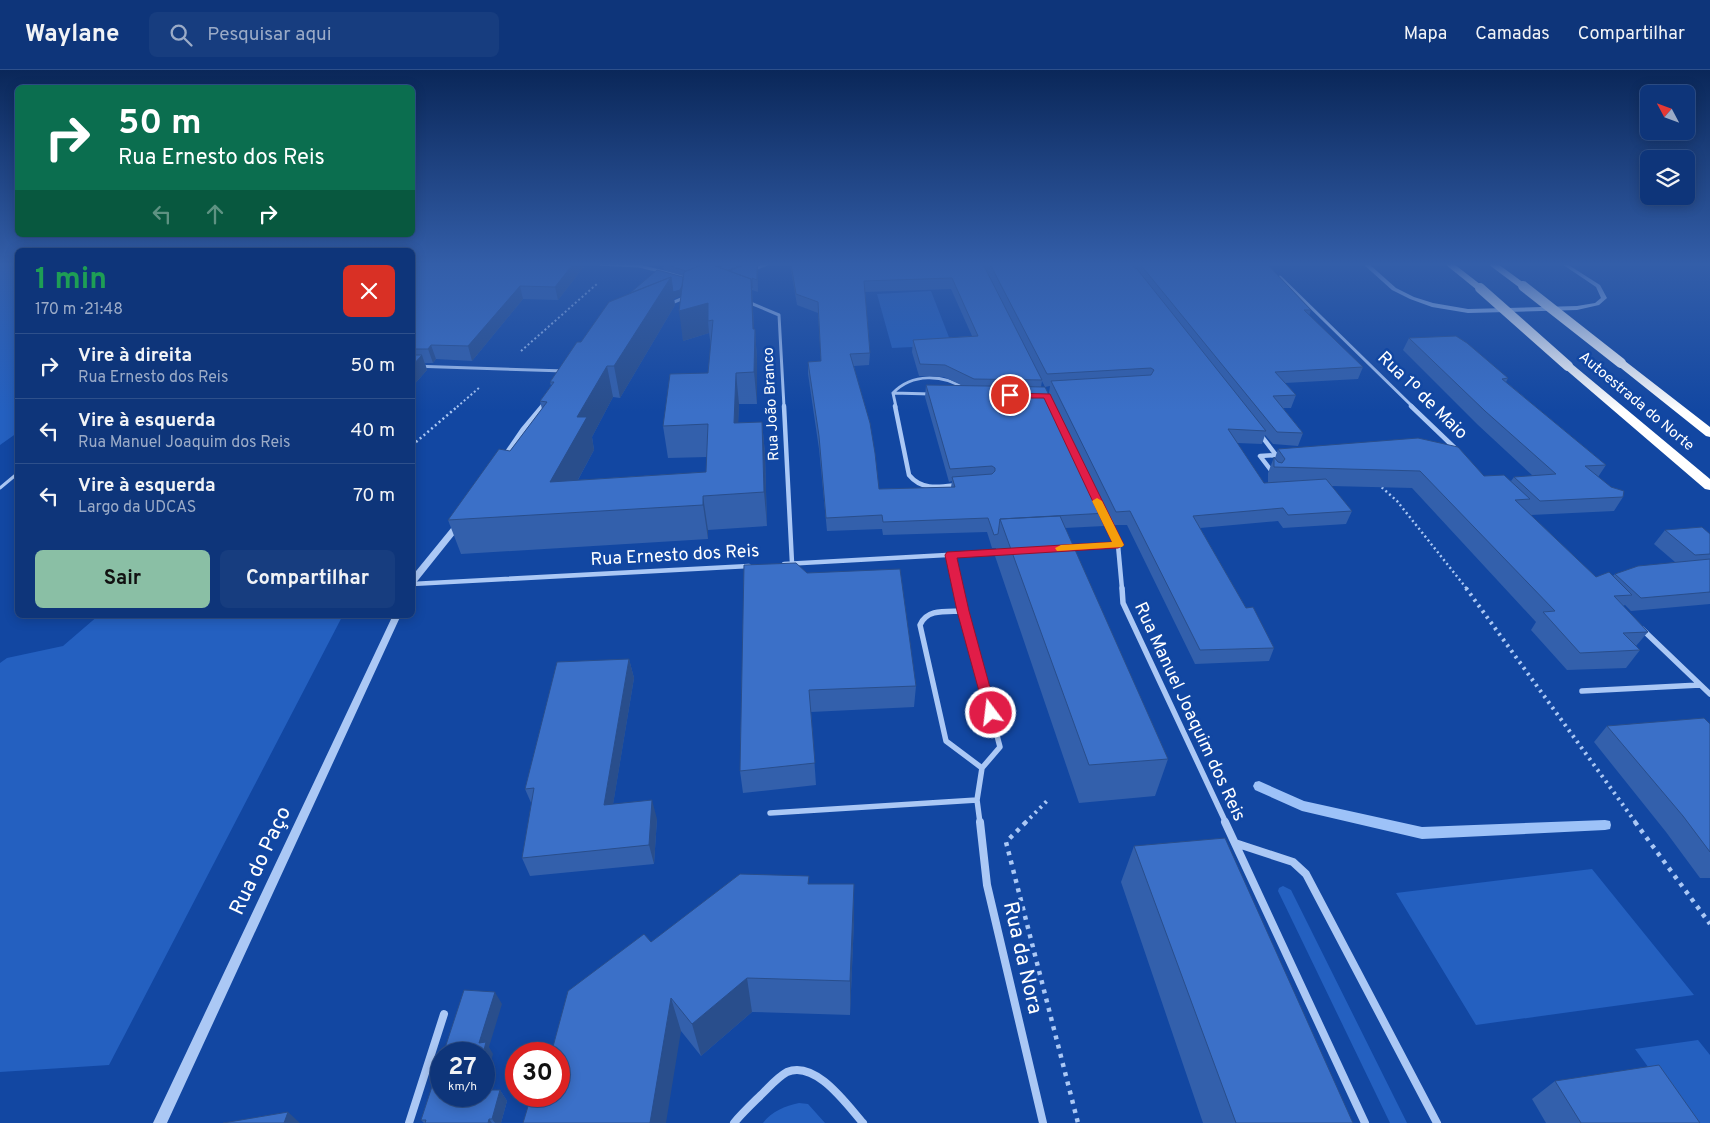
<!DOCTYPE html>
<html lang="pt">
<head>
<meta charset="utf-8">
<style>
	:root { --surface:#0e357a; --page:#173d7f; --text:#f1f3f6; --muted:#9babc7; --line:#2e508b; --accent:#8abfa5 }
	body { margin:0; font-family:Overpass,sans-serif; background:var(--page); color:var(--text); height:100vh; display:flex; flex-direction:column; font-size:19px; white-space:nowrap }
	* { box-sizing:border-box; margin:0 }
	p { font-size:16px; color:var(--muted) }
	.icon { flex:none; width:28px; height:28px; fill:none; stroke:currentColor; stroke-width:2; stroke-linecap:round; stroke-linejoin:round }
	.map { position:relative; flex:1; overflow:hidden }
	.panel { position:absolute; left:15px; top:178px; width:400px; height:370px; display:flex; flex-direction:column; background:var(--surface); border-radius:8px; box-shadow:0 2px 12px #0003,0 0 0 1px var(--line) }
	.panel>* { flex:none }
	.hud { position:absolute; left:15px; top:15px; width:400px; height:152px; border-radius:8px; box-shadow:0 2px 12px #0003,0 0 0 1px var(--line); background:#0b6e4f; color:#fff; overflow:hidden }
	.needle { width:32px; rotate:311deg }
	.fabs { position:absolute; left:1640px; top:15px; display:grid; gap:10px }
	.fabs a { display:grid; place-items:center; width:55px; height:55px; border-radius:8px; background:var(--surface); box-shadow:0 2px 12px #0003,0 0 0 1px var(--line); font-size:25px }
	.speed { position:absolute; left:430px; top:972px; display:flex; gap:10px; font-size:25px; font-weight:700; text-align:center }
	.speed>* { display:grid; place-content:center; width:65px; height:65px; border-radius:50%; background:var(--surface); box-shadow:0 2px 12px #0003,0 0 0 1px var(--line); line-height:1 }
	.speed small { font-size:12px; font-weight:400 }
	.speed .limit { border:8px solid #d22; background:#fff; color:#111 }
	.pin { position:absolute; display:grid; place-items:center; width:42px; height:42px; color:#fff; margin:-21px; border:2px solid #fff; border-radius:50%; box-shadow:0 1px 5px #0007 }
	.me { position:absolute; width:55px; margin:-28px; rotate:345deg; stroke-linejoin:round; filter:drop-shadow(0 0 4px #0008) }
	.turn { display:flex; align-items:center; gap:18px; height:105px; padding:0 20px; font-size:22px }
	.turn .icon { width:65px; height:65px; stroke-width:2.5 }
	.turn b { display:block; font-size:35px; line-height:42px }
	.lanes { display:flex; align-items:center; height:48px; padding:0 20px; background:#0003; justify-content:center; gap:25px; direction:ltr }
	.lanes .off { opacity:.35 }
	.round { display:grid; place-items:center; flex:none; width:52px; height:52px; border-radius:8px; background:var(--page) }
	.summary { display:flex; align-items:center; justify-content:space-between; height:85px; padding:0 20px }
	h1 { font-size:30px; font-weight:700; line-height:38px; color:#1e9e55 }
	.action { display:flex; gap:10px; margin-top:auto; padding:10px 20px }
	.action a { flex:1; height:58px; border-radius:8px; background:var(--accent); color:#111; font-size:20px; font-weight:700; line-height:58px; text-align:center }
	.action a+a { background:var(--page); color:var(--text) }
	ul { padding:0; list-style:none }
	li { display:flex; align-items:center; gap:15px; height:65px; padding:0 20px; border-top:1px solid var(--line) }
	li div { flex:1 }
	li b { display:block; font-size:19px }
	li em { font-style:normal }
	header { display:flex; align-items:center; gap:30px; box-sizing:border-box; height:70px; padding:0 25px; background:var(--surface); border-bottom:1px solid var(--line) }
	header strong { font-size:24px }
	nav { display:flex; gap:28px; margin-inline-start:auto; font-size:18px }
	.search { width:350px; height:45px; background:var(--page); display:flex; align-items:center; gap:12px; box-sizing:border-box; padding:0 18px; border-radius:8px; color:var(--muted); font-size:19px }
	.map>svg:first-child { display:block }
	.green { fill:#2460c0 }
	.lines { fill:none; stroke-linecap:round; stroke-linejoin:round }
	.stream { fill:#9dc2f8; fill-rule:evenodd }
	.path-far3 { stroke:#abc8f5; stroke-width:2; stroke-dasharray:2 2.5; stroke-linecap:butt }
	.path-far2 { stroke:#abc8f5; stroke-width:2.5; stroke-dasharray:2 3; stroke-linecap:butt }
	.path-far1 { stroke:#abc8f5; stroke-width:4; stroke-dasharray:2.5 4.5; stroke-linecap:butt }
	.path { stroke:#abc8f5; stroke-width:4.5; stroke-dasharray:4 5.5; stroke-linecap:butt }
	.service { stroke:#abc8f5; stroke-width:3 }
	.minor-far3 { stroke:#abc8f5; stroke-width:3 }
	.minor-far2 { stroke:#abc8f5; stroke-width:4.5 }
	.minor-far1 { stroke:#abc8f5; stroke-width:5.5 }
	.minor { stroke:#abc8f5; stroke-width:8 }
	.tertiary { fill:#abc8f5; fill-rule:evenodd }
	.motorway { fill:#fff; fill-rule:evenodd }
	.motorway-bridge { stroke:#fff; stroke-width:10 }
	.wall { fill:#3360ac; fill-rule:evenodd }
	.shaded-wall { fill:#294e8c }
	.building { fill:#3b70c8; stroke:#294e8c }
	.route { fill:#e11d48; stroke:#92132f }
	.slow { fill:#f59e0b }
	.labels { text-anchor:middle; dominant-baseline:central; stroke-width:5; stroke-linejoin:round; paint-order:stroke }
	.far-street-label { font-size:15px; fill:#fff; stroke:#1247a2 }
	.street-label { font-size:18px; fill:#fff; stroke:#1247a2 }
	.near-street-label { font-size:21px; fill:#fff; stroke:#1247a2 }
</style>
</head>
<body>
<header>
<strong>Waylane</strong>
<div class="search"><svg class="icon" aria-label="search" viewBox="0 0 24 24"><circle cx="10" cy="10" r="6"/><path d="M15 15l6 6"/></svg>Pesquisar aqui</div>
<nav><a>Mapa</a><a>Camadas</a><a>Compartilhar</a></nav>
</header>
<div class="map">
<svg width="1710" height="1053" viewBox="0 0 1710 1053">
	<rect width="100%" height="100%" fill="#1247a2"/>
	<path class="green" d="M0,194H18L17,363L0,375Z
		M931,221L952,275L892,278L877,224Z
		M99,545H343L109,995L0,1002V593L7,588L63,576Z
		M1592,799L1694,925L1476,955L1396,823Z
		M1283,816L1291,820L1407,1053H1390L1278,821L1279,818Z
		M1698,970L1710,985V1053H1689L1635,979Z
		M799,1033L808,1034L825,1053H763C772,1041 785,1036 799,1033Z"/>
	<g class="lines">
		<path class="stream" d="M1259,711L1304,731L1422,757L1605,750L1610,751L1611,755L1610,759L1605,760L1422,769L1302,741L1255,720L1253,716L1255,712Z"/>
		<path class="path-far3" d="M521,281L598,213
			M457,337L480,317"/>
		<path class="path-far2" d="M416,372L458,336
			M1378,414L1397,431L1467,519"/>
		<path class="path-far1" d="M1466,518L1636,753
			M1025,753L1048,730"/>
		<path class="path" d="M1026,752L1006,772L1078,1053
			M1635,752L1710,854"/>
		<path class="service" d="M0,418L18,403"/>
		<path class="minor-far3" d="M597,194L639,196L689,208
			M1280,207L1413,337
			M748,232L779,245L784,337
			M412,296L565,301
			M893,323C912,303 943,304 965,319
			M896,337L893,323L931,324"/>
		<path class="minor-far2" d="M784,336L792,493
			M895,336L909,405C922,421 940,417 958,415
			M1411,336L1458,381
			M1260,364L1276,385
			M1273,403L1260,386L1279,385
			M1103,443L1118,475L1122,519
			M1069,478L1118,475
			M951,485L958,519
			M784,494L1001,482
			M412,514L749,496"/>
		<path class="minor-far1" d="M958,518L1000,677L982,698L977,730L980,753
			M1122,518L1123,533L1226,753
			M963,541C948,542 927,538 920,555L946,671L982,698
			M1642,559L1710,624
			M1582,621L1700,615
			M770,743L977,730"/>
		<path class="minor" d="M980,752L987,815L1043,1053
			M1225,752L1365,1053
			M1235,773L1293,792L1306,804L1437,1053
			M409,1053L444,944
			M734,1053C743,1042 754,1032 764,1022C771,1015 778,1007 787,1002C816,990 847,1035 863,1053"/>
		<path class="tertiary" d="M764,194H771L749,203L744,202Z
			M1363,194H1369L1396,218L1414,227L1433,233L1468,239L1577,236L1595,233L1601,228L1596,217L1562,194H1567L1600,215L1607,228L1599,235L1577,240L1468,243L1432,237L1410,229L1392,220Z
			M691,223L694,225L693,226L666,237L661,236Z
			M549,326L552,328L526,360L506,392H500L499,390L521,358L547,327Z
			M456,452H459L463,454L415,514L412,515V506Z
			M393,545H401L167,1053H153Z"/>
		<path class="motorway" d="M1445,194H1454L1485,218L1480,221L1477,220Z
			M1488,194H1498L1528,216L1526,218H1520Z
			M1621,290L1625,291L1710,357V367L1706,366L1617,295L1616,293L1617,291Z
			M1568,293L1572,294L1710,409V420L1705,419L1564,298L1563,296L1564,294Z"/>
		<path class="motorway-bridge" d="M1523,216L1621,293
			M1480,218L1568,296"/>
	</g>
	<path class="wall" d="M412,194H586L558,230L523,229L472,291L436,289L433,293H425L427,300L412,317Z
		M663,194L718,197L720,198L758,195V222L752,220L754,259H755L757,290V334H739L738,353L762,352L765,384L767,456L708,460V469L461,484L448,450L510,381L542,339L540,331L551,316L550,312L581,272L683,207V206L664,200ZM681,225L683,271L709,263L711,276L708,303L663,356L668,388L707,387L706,402L578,410L594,380L592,367L613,327L620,328L675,235L674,229Z
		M790,194H1267L1311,240L1309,246L1363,297L1358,309L1285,313L1296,325L1291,338H1283L1303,363L1298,376L1273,374L1265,365L1262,374L1237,373L1264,413H1268V403L1274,387L1275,388L1278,379L1484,406L1511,411L1514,407L1533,406L1478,355L1403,280L1409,268L1508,308L1506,312L1606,395L1598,407L1623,427L1614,441L1531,445L1596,507L1613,506L1615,504L1675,492L1654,474L1665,460L1710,464V534L1631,541L1625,535L1623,536L1648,562L1636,576L1640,580L1626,598L1567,600L1531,560L1536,552L1412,418L1331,416L1352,441L1346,454L1283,458L1278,451L1200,458L1246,538L1274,578L1269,591L1195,594L1127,455H1113L1107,443L1104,456L1065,458L1168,689L1155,726L1079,733L995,486L996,478H992L987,462L883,465L882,459L827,461L819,379L808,304V292L821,291L818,243L797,235ZM951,219L972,266L913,270L912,282L919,306L944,307L961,315H926L925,327L949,412L952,411L951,417L879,419L854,296L869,295L870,283L865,222ZM1042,311L1045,317L1050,316L1049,323L1083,394L1041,317Z
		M744,495L916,616L914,637L811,642L816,715L743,723L740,701Z
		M629,589L634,608L613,734L657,749L654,794L530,806L522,788L532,735L525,719Z
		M1710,654V808H1700L1666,762L1594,672L1607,656Z
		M1134,776L1353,1053H1203L1121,812Z
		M810,814H854V850L850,945L752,942L701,986L681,961L538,1033L651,872Z
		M1555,1011L1700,1053H1546L1532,1029Z
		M500,1020L507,1031L501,1053H424L421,1050L441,1026Z"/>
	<path class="shaded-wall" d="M573,194H586L558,230L555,217Z
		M714,194H721L701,211Z
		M744,194H758V222L757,195L709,208Z
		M671,207L687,208L681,226L674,229L675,235L620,328L614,296Z
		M751,209L755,275V259L757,290V334L754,302Z
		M520,216L523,229L472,291L468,276Z
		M708,233V251L709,263L683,271L679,241Z
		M431,275L436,289L433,293L428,279Z
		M422,285L427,300L412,317V296Z
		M607,296L613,327L592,367L594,380L560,443L550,412L577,347Z
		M736,303L739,334L737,386L734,353Z
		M762,352L765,384L767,456L764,422Z
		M703,426L708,460V469L703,435Z
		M629,589L634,608L610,753L604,735Z
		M652,730L657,749L654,794L649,775Z
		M854,814V850L850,945V911Z
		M747,908L752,942L701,986L692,954Z
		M495,922L502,934L489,977L493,984L484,1019V984H483L479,973Z
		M671,928L681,961L666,1053H650Z
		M500,1020L507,1031L501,1053H495L492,1049Z
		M288,1042L300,1053H284Z
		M489,1049L492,1053H488Z"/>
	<path class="building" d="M412,194H573L555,217L520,216L468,276L431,275L428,279H412Z
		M663,194H704L686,201Z
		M704,194H710L751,209L753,259H755L754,302L736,303L734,353L762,352L764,422L703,426V435L448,450L499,379L510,381L547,332L540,331L554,312H550L577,272H581L609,232L671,207L614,296H607L577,347H587L550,412L706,402L708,354L663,356L670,304L708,303L713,250L708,251V233L679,241L684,202Z
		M724,194H744L728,200L720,198Z
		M747,194H757V210L752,208V218L751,209L729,201Z
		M791,194H983L1042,310L974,309L945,295L920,294L913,270L978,266L952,208L864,211L870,283L850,284L870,353L875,383L879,419L955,417L952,407L992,404L995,401V398L992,396L950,399L926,315L1045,317L1107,443L1000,449L998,464L994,465L988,448L883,452L882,445L826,448L819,366L808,292L821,291L818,232L796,224Z
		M990,194H1130L1137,199L1266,361L1228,359L1264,413L1326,409L1352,441L1288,445L1283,438L1193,446L1246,538L1253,537L1274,578L1200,580L1130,441L1116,442L1051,311L1151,305L1154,300L1151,298L1047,304Z
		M1140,194H1267L1311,240H1304L1363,297L1275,302L1296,325L1273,326L1303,363L1277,362Z
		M657,200L683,207L682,216L680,220L673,222L671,207L630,223Z
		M1456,266L1467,273L1508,308L1502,309L1606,395L1585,396L1611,417L1624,421L1623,427L1540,431L1514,407L1556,404L1485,341L1409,268Z
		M412,285H422L412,296Z
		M1418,368L1458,377L1484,406L1504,405L1530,429L1515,430L1596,507L1609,502L1632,525L1614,526L1648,562L1623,563L1640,580L1580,583L1543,542L1555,541L1420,401L1274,397V387L1278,392L1282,393L1285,389L1278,379Z
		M1060,446L1168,689L1089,695L1000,449Z
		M1702,457L1710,464V484L1695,485L1665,460Z
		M1710,489V522L1641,528L1615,504L1638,496Z
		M796,493L807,503L900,499L916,616L809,620L815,693L740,701L744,495Z
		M629,589L604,735L652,730L649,775L522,788L534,718L525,719L557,592Z
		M1704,648L1710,654V782L1683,746L1607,656Z
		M1225,768L1353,1053H1236L1134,776Z
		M740,804L809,806L808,814H854L850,911L747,908L692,954L671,928L650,1053H523L529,1033H538L540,1026H559V984H551L568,921L644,864L651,872Z
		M464,920L495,922L479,973L486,972L483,984H443Z
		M441,989V1026H484V1020H500L492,1049H489L488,1053H425L426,1050H421Z
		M1659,995L1700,1053H1581L1555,1011Z
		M288,1042L284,1053H223Z"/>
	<linearGradient id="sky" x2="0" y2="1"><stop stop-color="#0a2759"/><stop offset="0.57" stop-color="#335ea9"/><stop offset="1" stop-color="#335ea9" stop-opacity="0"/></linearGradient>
	<rect width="1710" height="341" fill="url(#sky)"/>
	<path class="route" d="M1007,323L1050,324L1124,475L1118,478L957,488L969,541L997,643L996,646H986L985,643L957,541L945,485L947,482L1112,472L1044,328H1010L1006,325Z"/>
	<path class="slow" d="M1097,428L1102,431L1124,475L1122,477L1057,481L1055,478L1061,475L1112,472L1092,431Z"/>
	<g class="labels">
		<g class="far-street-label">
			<text transform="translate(1636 332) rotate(40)">Autoestrada do Norte</text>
			<text transform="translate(772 334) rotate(-93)">Rua João Branco</text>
		</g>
		<g class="street-label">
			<text transform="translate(1422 326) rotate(44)">Rua 1º de Maio</text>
			<text transform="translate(675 486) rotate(-3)">Rua Ernesto dos Reis</text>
			<text transform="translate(1189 642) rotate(65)">Rua Manuel Joaquim dos Reis</text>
		</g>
		<g class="near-street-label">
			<text transform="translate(261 791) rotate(-65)">Rua do Paço</text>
			<text transform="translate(1022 888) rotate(77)">Rua da Nora</text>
		</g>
	</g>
</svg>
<div class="fabs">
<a><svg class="needle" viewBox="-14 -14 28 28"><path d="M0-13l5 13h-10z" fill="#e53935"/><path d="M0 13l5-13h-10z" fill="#9babc7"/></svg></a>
<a><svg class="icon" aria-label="layers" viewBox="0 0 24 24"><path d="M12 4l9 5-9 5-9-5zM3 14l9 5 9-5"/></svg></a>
</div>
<div class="speed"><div>27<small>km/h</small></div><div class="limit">30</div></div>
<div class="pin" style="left:1010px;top:325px;background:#d93025"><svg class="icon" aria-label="arrive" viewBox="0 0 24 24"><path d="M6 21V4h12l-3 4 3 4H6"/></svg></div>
<svg class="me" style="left:991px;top:643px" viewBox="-20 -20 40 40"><circle r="17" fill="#e11d48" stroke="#fff" stroke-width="3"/><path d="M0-11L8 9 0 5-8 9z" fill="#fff"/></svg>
<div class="hud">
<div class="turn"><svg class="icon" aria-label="right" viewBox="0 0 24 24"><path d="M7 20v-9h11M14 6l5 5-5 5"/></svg><div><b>50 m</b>Rua Ernesto dos Reis</div></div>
<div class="lanes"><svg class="icon off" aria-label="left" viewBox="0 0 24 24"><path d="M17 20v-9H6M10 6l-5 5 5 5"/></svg><svg class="icon off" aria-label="ahead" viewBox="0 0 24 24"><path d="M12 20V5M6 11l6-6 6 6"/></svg><svg class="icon" aria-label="right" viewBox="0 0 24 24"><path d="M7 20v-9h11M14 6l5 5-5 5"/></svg></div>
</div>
<section class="panel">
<div class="summary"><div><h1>1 min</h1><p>170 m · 21:48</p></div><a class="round" style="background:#d93025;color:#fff"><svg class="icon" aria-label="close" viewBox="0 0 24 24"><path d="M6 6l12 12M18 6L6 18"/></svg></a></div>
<ul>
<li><svg class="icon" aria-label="right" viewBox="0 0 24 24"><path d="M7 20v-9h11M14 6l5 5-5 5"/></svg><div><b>Vire à direita</b><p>Rua Ernesto dos Reis</p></div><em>50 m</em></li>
<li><svg class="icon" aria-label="left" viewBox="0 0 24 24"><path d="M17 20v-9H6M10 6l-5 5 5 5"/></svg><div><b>Vire à esquerda</b><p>Rua Manuel Joaquim dos Reis</p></div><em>40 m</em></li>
<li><svg class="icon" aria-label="left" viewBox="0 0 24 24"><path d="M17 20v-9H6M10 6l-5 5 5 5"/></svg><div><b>Vire à esquerda</b><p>Largo da UDCAS</p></div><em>70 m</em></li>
</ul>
<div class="action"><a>Sair</a><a>Compartilhar</a></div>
</section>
</div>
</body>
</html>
